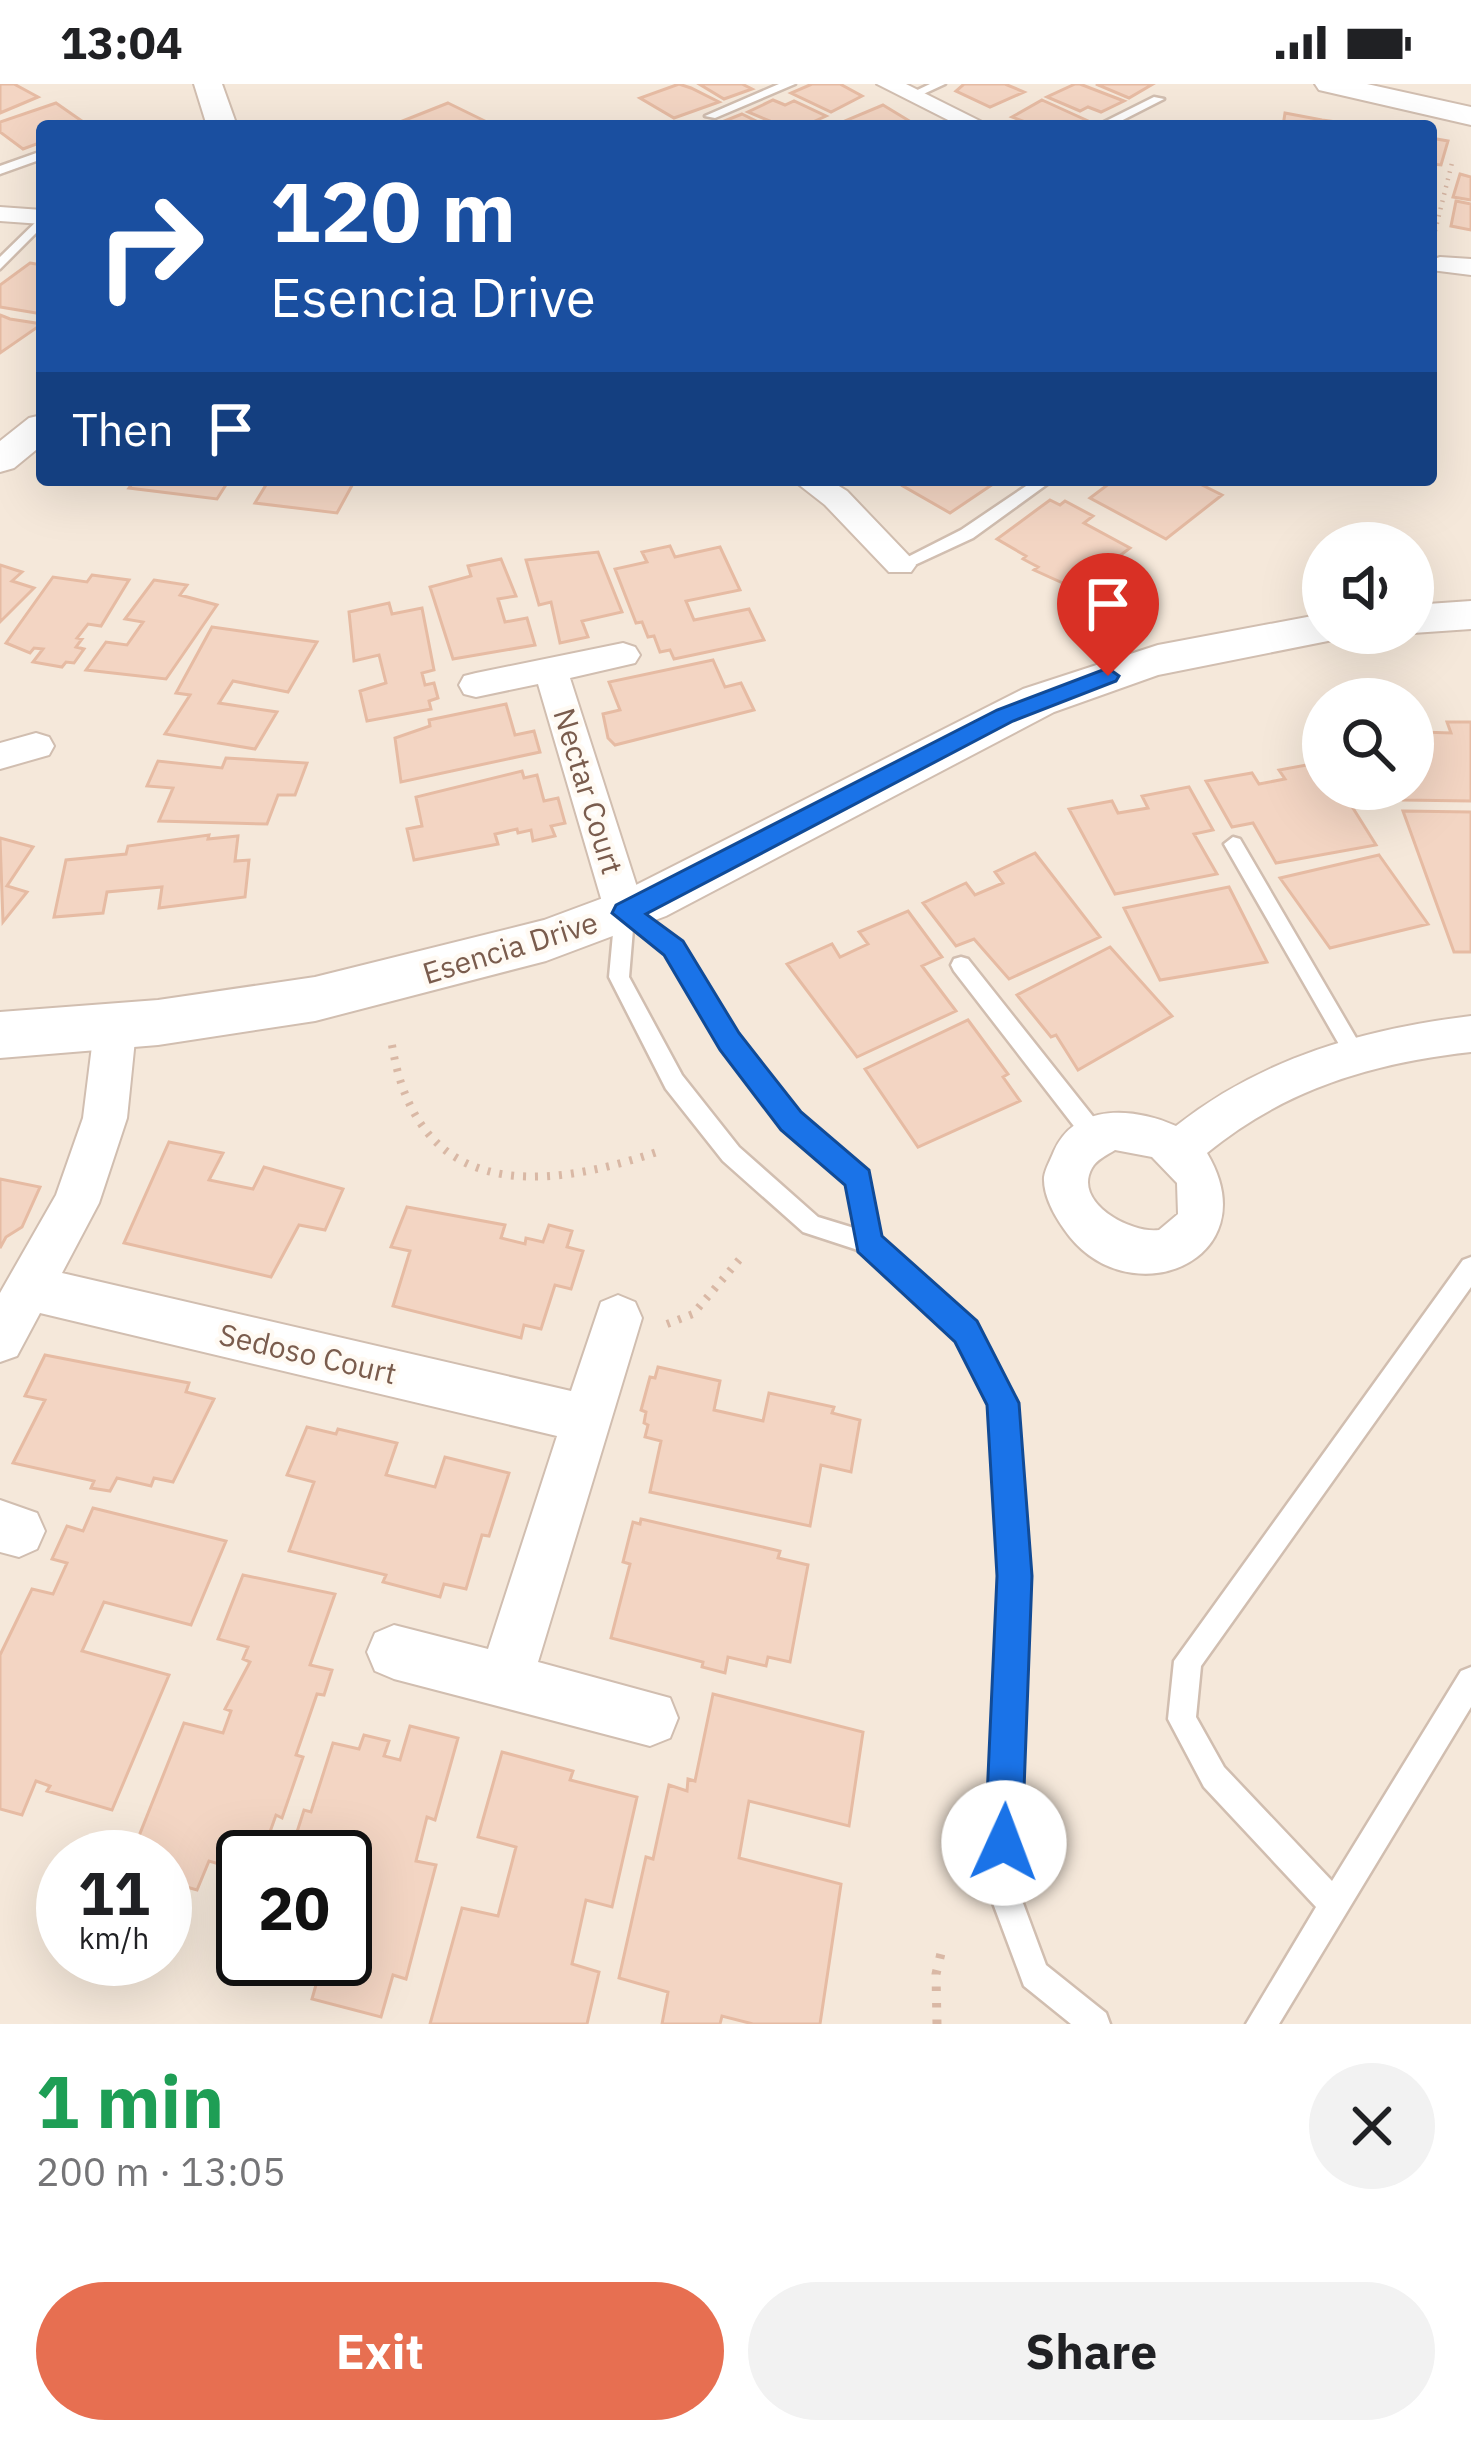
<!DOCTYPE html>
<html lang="en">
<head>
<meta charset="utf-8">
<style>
	:root { --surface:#fff; --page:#f2f2f2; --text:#202124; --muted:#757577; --accent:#e76f51 }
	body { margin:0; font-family:"IBM Plex Sans",sans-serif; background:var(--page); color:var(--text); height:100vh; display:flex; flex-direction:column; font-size:45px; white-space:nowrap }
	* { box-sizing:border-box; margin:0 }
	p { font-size:39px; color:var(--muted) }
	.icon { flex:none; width:66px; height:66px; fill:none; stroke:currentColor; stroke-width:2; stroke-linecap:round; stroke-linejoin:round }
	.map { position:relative; height:1940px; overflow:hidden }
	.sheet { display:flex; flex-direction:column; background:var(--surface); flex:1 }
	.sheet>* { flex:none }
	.banner { position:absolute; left:36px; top:36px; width:1401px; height:366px; border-radius:12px; box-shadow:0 12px 48px #0002; background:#1a4fa0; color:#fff; overflow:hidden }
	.tools { position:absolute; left:1302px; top:438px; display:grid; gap:24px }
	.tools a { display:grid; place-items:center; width:132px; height:132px; border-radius:50%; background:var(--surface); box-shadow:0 12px 48px #0002; font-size:60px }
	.speed { position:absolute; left:36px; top:1746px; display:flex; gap:24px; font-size:60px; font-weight:700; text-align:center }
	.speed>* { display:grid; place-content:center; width:156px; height:156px; border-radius:50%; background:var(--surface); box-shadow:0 12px 48px #0002; line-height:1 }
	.speed small { font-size:30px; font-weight:400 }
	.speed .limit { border:6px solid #111; border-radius:18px; background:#fff; color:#111 }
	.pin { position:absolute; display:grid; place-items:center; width:102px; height:102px; color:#fff; margin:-123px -51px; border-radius:50% 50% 50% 0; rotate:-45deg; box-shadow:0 0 12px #0007 }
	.pin .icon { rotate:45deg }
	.me { position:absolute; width:132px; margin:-66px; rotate:2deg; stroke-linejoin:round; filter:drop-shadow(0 0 9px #0008) }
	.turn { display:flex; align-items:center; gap:42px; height:252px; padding:0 36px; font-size:54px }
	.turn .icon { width:156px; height:156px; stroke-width:2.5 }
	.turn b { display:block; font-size:84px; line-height:102px }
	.then { display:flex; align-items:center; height:114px; padding:0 36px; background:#0003; gap:24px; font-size:45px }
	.round { display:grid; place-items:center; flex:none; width:126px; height:126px; border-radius:63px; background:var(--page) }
	.headline { display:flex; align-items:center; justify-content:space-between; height:204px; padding:0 36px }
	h1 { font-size:72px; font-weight:700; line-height:90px; color:#1e9e55 }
	.primary-button { display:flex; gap:24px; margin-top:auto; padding:24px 36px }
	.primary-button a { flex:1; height:138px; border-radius:72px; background:var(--accent); color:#fff; font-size:48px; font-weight:700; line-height:138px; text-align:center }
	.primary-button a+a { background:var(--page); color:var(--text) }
	.status { display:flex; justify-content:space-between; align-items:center; height:84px; padding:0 60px; background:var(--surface); direction:ltr }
	.status svg { height:33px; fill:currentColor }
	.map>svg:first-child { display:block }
	.residential { fill:#f5e8da; fill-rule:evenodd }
	.building { fill:#f3d5c3; stroke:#e6bba3; stroke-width:3 }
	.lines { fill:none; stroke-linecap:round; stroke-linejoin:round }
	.service-casing { stroke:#d1beb0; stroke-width:5 }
	.minor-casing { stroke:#d1beb0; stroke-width:4 }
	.tertiary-casing { stroke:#d1beb0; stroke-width:4 }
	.path-far2 { stroke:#d9b8a5; stroke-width:4.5; stroke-dasharray:1.5 6; stroke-linecap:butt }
	.path-far1 { stroke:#d9b8a5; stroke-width:8; stroke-dasharray:3 9; stroke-linecap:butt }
	.path { stroke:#d9b8a5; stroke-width:9; stroke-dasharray:4.5 12; stroke-linecap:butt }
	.service { fill:#fff; fill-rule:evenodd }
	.minor { fill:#fff; fill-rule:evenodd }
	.tertiary { fill:#fff; fill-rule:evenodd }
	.route { fill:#1a73e8; stroke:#114b97; stroke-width:3 }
	.labels { text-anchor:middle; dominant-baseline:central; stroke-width:9; stroke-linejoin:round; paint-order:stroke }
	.street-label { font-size:30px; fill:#7a5c4d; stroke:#fffaf3 }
</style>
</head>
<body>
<div class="status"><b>13:04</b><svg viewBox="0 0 49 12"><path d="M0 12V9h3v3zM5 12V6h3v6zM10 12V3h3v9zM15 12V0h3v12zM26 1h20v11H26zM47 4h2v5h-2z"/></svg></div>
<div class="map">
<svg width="1471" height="1940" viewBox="0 0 1471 1940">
	<rect width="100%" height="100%" fill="#fdf6ec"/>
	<path class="residential" d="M0,0H1471V1940H0ZM42,42H1431V396H42ZM1323,459H1413V549H1323ZM1323,615H1413V705H1323ZM63,1773H165V1875H63ZM243,1773H345V1875H243Z"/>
	<path class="building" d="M0,0H14L38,13L0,29Z
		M679,0L691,4L719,18L674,34L640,14Z
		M699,0H742L752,5L724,15Z
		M812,0H840L862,12L831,28L791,9Z
		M964,0H1005L1024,8L990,23L956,7Z
		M1075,0H1080L1124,17L1101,28L1088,23L1080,27L1047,13Z
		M1096,0H1153L1129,14Z
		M773,16L785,21L794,17L826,32L804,42H782L748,28Z
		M1042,16L1086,36L1074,42H1036L1012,33Z
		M56,19L89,42H42V58L23,65L0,48V38Z
		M448,19L491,40L390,42Z
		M883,21L916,41L859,42L847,36Z
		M1285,29L1322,36L1344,39L1283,42Z
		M742,30L766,42L717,40Z
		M1431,54L1448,57L1441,81L1431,80Z
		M1460,90L1471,93V116L1453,113Z
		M1456,117L1471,120V146L1451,142Z
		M30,179L42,181V230L0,223V201Z
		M0,231L10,235L42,240L0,269Z
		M135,396H229L217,415L129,404Z
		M269,396H355L337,429L255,419Z
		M902,396H999L950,429L903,402L907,399Z
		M1114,396H1192L1222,411L1166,455L1090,414Z
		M1050,416L1060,421L1065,417L1093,432L1084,439L1130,464L1076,505L1034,486L1038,483L1023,475L1026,472L997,455Z
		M670,462L675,473L720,463L740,506L686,517L694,536L749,525L764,556L674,575L670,566L660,568L654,552L648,553L642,538L636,539L615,485L647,478L642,468Z
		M598,468L622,528L582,537L588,553L560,559L551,518L539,521L526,476Z
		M501,475L516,512L498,515L505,538L527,534L535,561L453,575L430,503L471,492L468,482Z
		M0,481L22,488L12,497L34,504L0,538Z
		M92,491L129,496L101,542L88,540L77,554L82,555L76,563L84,565L74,579L66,578L62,583L33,578L43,565L34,564L30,569L6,559L53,493L87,498Z
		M154,496L187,501L180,511L217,521L166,595L86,586L106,558L127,561L143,538L125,535Z
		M389,519L392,530L422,524L434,586L422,589L425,601L434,599L438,614L429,617L431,625L367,637L360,607L386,599L379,571L354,577L349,528Z
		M212,543L317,558L288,608L233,597L219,619L277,628L255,665L165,650L190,611L176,609Z
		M713,576L725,603L741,599L754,626L615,661L608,654L603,630L620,626L609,598Z
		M506,620L515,651L534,647L540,668L401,698L395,654L430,642L429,636Z
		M1447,638H1471V717L1403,716L1400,705H1413V639L1421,648L1451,649Z
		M226,674L307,679L295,711H278L267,740L159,737L173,704L147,702L158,677L222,684Z
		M1323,678V705H1341L1376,761L1276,779L1253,739L1232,743L1206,697L1252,689L1259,700L1285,695L1279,686Z
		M522,687L524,694L537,691L544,717L558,714L565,739L551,742L555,752L533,757L531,746L518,749L517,745L495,750L498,760L414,776L407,745L422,742L416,713Z
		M1189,703L1213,746L1194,750L1217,790L1115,810L1069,725L1112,717L1118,729L1148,724L1142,712Z
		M1403,727L1471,728V868H1454Z
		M209,751L208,755L238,752L235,777L249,776L245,813L159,824L162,803L107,808L103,829L54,833L66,776L126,770L128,762Z
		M0,754L33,763L7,802L27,808L3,838Z
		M1035,769L1100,853L1009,895L974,855L956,862L923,819L966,799L975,811L1003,799L995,788Z
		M1379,771L1428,840L1330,864L1280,794Z
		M1229,803L1267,878L1160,896L1124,824Z
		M908,827L942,873L922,882L956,927L857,973L787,880L832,860L840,873L868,860L859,848Z
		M1110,863L1172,932L1078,986L1056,951L1051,953L1017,911Z
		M968,936L1008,990L1003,993L1020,1017L918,1063L865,985Z
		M169,1058L223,1069L209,1096L253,1105L264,1083L343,1105L325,1146L299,1141L271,1193L124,1159Z
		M0,1095L40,1103L22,1143L6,1153L0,1164Z
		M407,1123L505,1141L501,1154L525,1160L526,1154L543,1158L549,1141L572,1147L567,1163L583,1167L571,1205L555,1201L541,1245L524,1241L521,1254L393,1222L410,1167L391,1163Z
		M45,1271L189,1299L186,1308L214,1315L173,1398L154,1394L151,1402L117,1394L110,1407L91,1404L94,1397L13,1379L45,1316L25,1312Z
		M658,1283L720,1297L714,1326L763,1337L769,1309L834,1323L832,1329L860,1336L851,1388L821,1381L810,1442L650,1408L661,1357L645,1353L648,1341L644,1339L646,1328L641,1326L650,1293L655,1294Z
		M307,1343L336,1350L338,1345L397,1359L386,1391L435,1403L445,1373L509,1389L489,1452L482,1451L466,1505L444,1500L440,1513L383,1498L386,1491L289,1467L314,1398L287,1391Z
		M93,1424L226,1457L191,1541L104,1518L82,1567L169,1591L112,1726L47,1707L50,1702L36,1697L22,1731L0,1725V1571L32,1505L53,1510L67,1479L52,1475L67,1442L83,1447Z
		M641,1435L780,1467L778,1474L808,1481L790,1578L768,1573L766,1582L728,1573L725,1589L702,1583L703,1578L611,1554L630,1480L623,1478L633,1438L640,1440Z
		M243,1491L335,1510L310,1581L332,1586L324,1611L317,1610L296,1671L303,1673L282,1734L276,1731L261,1773H243V1787L209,1777L197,1806L165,1797V1773H135L137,1757L184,1639L223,1649L231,1627L225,1625L250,1578L243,1575L248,1563L218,1555Z
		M713,1610L863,1648L849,1742L749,1717L739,1774L841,1800L820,1940H753L722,1932L720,1940H662L668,1908L619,1894L646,1773L653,1775L669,1701L687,1707L688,1695L695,1697Z
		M410,1642L458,1654L435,1736L427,1733L416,1777L436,1781L406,1895L393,1891L381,1933L312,1915L321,1883L291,1875H345V1773H289L304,1726L311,1728L333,1659L359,1665L364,1651L389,1657L384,1672L400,1676Z
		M502,1668L573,1687L570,1696L637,1713L612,1823L586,1816L572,1880L599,1888L587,1940H430L462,1824L498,1832L516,1763L478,1753Z"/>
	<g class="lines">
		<defs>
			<path id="service" d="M779,0H795L715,34L705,32Z
				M930,0H945L917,13L907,11Z
				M1154,13L1164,15L1111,42H1096Z
				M42,67V75L0,90V82Z
				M42,132V143L0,185V173Z
				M1035,396H1053L973,454L906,485L900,486L892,481L961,446Z
				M1233,753L1240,755L1362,964L1366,970L1362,976L1355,979L1348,976L1224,760Z
				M625,820L681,858L736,951L799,1030L867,1088L879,1154L974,1240L1012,1310L1015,1319L1028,1492L1017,1803L1046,1881L1106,1929L1110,1940H1071L1024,1902L987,1803L1002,1492L991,1321L958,1256L861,1167L803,1148L723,1077L666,1005L609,893L615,828ZM633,845L667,870L722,963L783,1044L849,1100L854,1144L818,1133L739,1063L682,991L629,893Z
				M961,873L968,875L1103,1045L1106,1052L1103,1059L1095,1062L1087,1059L954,887L951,881L954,875Z
				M1471,1173V1203L1201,1582L1196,1633L1224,1683L1332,1797L1461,1587L1471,1583V1623L1279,1940H1246L1316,1823L1204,1703L1168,1635L1174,1577L1463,1176Z"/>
			<path id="minor" d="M877,0H906L990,42H960Z
				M0,123L42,126V140L0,137Z
				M1440,173L1471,175V191L1431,186V176Z
				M793,396H829L847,407L911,474L916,481L911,488H889L825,421Z
				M623,559L635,563L640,571L635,579L570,594L645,828L639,839L625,844L611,839L605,828L538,600L476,613L464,610L459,601L464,592L476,589Z
				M36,649L49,653L54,662L49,671L0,685V659Z
				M115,928L130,934L136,946L127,1034L99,1119L62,1189L571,1307L601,1218L618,1211L635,1218L642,1234L538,1578L670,1614L678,1634L670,1654L650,1662L394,1595L375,1587L367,1568L375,1549L394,1541L488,1565L557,1352L40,1229L17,1272L0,1278V1209L56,1111L83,1034L94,946L100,934Z
				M1471,932V968C1372,979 1285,1005 1207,1069C1271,1177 1126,1236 1064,1145C1054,1131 1043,1111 1044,1093C1045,1085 1051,1075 1054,1067C1076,1018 1135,1024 1176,1042C1262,974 1364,945 1471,932ZM1115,1066L1152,1073L1177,1099L1178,1130L1159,1146C1132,1150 1072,1119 1092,1084C1096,1076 1107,1071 1115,1066Z
				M0,1416L37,1429L45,1447L37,1465L19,1473L0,1468Z"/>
			<path id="tertiary" d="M194,0H222L237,42H207Z
				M1315,0H1367L1471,23V41L1319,6Z
				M42,331V361L14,384L0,388V357L29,334Z
				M1471,517V545L1413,549H1412L1413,521Z
				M1323,530V549H1342L1338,555L1158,591L1054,628L666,832L546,877L315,937L158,961L0,974V928L158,916L315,893L544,836L630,804L1023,605L1158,561Z"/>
		</defs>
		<use href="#service" class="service-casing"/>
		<use href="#minor" class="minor-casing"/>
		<use href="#tertiary" class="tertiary-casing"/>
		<path class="path-far2" d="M1435,147L1453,75"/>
		<path class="path-far1" d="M392,961C417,1114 536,1109 657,1068
			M667,1240L693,1230L745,1169"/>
		<path class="path" d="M937,1940L936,1890L942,1865"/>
		<use href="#service" class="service"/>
		<use href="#minor" class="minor"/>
		<use href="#tertiary" class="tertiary"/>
	</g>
	<path class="route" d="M1108,584L1119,592L1116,597L1013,637L646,830L683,857L739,949L801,1028L869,1086L882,1152L977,1237L1019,1319L1032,1492L1022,1759L1017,1772L1004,1778L990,1772L985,1759L997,1492L987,1321L955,1258L858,1168L845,1101L781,1046L720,966L664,871L612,829L616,821L997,626Z"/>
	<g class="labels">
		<g class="street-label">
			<text transform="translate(589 707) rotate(73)">Nectar Court</text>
			<text transform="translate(510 863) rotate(-17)">Esencia Drive</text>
			<text transform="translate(308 1269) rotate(13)">Sedoso Court</text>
		</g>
	</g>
</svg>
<div class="tools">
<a><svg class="icon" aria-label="sound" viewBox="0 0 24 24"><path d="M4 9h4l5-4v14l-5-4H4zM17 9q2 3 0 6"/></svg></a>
<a><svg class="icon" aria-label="search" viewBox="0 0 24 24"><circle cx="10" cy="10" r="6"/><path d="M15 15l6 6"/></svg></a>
</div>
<div class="speed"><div>11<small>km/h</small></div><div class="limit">20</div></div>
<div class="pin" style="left:1108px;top:592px;background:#d93025"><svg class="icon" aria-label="arrive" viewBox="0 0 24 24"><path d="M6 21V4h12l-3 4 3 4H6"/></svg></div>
<svg class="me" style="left:1004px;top:1759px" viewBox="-20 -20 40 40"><circle r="19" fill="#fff"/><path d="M0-13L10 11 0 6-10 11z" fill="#1a73e8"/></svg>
<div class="banner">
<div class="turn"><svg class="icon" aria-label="right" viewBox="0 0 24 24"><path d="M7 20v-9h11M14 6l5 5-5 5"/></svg><div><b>120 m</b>Esencia Drive</div></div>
<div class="then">Then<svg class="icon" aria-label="arrive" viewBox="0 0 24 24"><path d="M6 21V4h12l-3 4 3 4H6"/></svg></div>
</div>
</div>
<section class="sheet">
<div class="headline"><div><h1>1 min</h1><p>200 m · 13:05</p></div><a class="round"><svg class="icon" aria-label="close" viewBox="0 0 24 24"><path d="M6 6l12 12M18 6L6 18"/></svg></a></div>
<div class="primary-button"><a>Exit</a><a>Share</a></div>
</section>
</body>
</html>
